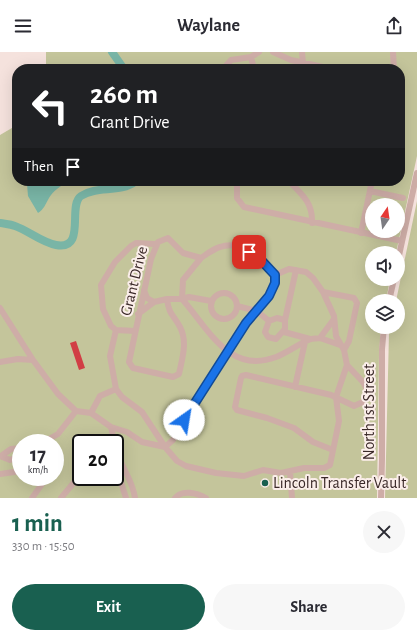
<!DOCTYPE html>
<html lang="en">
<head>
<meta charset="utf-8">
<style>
	:root { --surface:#fff; --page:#f7f7f7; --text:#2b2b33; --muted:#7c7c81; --accent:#196050 }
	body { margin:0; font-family:"Alegreya Sans",sans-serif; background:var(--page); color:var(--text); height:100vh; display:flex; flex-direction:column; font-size:15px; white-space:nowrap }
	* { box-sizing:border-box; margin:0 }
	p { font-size:13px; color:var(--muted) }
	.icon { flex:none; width:22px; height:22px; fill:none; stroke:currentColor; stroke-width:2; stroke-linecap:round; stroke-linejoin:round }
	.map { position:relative; height:446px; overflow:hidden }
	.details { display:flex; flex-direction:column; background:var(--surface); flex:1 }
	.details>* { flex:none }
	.hud { position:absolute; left:12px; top:12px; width:393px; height:122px; border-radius:16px; box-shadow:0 4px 16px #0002; background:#202124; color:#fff; overflow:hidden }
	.needle { width:26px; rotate:13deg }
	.tools { position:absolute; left:365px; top:146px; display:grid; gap:8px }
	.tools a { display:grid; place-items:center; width:40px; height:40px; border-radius:50%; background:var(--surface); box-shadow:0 4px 16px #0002; font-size:20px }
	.speed { position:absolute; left:12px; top:382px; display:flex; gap:8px; font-size:20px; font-weight:700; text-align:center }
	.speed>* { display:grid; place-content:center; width:52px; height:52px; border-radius:50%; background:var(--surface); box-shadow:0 4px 16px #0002; line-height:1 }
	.speed small { font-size:10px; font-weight:400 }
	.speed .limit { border:2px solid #111; border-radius:6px; background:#fff; color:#111 }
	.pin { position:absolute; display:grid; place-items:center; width:34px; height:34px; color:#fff; margin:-17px; border-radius:8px; box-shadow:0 2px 6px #0006 }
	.me { position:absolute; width:44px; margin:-22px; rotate:32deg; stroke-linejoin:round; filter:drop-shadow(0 0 3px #0008) }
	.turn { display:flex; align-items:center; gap:14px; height:84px; padding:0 12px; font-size:18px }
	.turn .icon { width:52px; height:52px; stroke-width:2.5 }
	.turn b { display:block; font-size:28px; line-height:34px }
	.then { display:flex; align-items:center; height:38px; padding:0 12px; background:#0003; gap:8px; font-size:15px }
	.round { display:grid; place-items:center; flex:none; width:42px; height:42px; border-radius:21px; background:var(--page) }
	.summary { display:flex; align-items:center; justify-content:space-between; height:68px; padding:0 12px }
	h1 { font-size:24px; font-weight:600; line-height:30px; color:var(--accent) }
	.primary-button { display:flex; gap:8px; margin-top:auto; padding:8px 12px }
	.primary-button a { flex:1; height:46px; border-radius:24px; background:var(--accent); color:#fff; font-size:16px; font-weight:600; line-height:46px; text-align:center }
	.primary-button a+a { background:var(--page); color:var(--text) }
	header { display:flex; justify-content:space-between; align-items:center; height:52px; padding:0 12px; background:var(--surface); font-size:18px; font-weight:600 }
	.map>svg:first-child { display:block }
	.green { fill:#c4c59b; fill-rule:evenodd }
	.water { fill:#79b5a6 }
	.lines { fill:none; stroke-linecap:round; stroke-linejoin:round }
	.river { stroke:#79b5a6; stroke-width:8 }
	.building { fill:#d13e45 }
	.minor { stroke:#ceada7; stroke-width:6 }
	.route-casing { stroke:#114b97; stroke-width:10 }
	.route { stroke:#1a73e8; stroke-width:7 }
	.poi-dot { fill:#196050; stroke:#fbeeea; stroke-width:1.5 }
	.labels { text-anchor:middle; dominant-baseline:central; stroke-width:4; stroke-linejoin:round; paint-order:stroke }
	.street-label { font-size:16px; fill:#3a2928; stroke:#fbeeea }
	.poi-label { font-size:16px; fill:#3a2928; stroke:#fbeeea; text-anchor:start }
</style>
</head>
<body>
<header><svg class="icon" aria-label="menu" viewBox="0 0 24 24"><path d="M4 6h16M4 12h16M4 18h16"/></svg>Waylane<svg class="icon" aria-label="share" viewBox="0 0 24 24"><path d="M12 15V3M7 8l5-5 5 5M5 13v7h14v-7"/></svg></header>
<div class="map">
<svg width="417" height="446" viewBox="0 0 417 446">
	<rect width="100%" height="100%" fill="#f5e2dd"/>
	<path class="green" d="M46,0H417V104L396,201H372V227H390L386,249H372V275H381L379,303L377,446H0V83L17,73V129H400V17H46ZM372,153H398V179H372ZM21,391H55V425H21ZM81,391H115V425H81Z
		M417,149V446H385L389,281L390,275H398V249H396Z"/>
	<path class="water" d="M24,129H68C61,134 53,139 49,146C45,153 44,157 38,161L28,144L27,132Z"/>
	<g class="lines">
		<path class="river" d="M112,0L124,17
			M0,171C5,172 10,172 15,174C29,179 41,190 56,193C87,199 67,153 81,144C98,133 119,142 136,129"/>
	</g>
	<path class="building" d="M76,289L85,316L79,318L70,291Z"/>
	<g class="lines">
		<path class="minor" d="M273,0L291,8L332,17
			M302,0L303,11
			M393,0L394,17
			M251,5L254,17
			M223,17L231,8L251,5L259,0
			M237,129V146L244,155L402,189
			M289,129C301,142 313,150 312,171
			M370,139L403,146
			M361,181L372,129
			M201,206L183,228L182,247C208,276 229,323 276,305C285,302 305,288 311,287C314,286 317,287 320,286L334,267
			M398,208L417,121
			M144,238L147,246L154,250
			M323,240L354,246L357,251L349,289L344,298
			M211 254a13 13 0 1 1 26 0a13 13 0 1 1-26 0Z
			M167,247C169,263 173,262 180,275C188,290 182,307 179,322L173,325L133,316L129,310L151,207L158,190L168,186L183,201L201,206C207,202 213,197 220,195C242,187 262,208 275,223
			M389,249L394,227
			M237,254L257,259L269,269
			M0,256L33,308
			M138,262L154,250L167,247H182L189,245L211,249
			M285,268L277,266L269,269L265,280L268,285L276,287L285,277V268L296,218
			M135,279L116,278L111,274L103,257L101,233L115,210L131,194L136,191L155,192
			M284,280L310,287
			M320,286L340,293
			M0,310L18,307L33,308L58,342L76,359L91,361L111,375C114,386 115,399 120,408C126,422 133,431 135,446
			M295,335L305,290
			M116,337L110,304L116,278
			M91,361L100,344L116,337L122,345L142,360L165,395L173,388L246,271L269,244L275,231V223
			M111,375L127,380L142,390L165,395L177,409L186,414L216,421L244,424L263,418L281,421L304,416H324L330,413L339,369L336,345L347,313L344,298L336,284L334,264L323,240L313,226L306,220L289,217L275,223
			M42,391L58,382L76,359
			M333,398L313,390L294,376L267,366L237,358L235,355L241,326L242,324L246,323L331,343L354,354L363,350L368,339L363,330L347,313
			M0,404L10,408L21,404
			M1,404L11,397L21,396
			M120,408L119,424L126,446
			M290,420L292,446
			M0,422L21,419
			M32,446L47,425
			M61,446L81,422
			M175,446C182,437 197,441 206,446
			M381,446L382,407V297L384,275"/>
	</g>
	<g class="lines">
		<defs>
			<path id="route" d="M184,368L246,271L269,244L275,231V223L261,208L249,200"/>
		</defs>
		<use href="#route" class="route-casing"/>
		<use href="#route" class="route"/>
	</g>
	<circle class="poi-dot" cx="265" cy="431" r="4"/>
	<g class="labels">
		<g class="street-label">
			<text transform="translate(134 229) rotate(-76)">Grant Drive</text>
			<text transform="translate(369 360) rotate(-90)">North 1st Street</text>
		</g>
		<g class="poi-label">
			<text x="273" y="431">Lincoln Transfer Vault</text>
		</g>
	</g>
</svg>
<div class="tools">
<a><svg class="needle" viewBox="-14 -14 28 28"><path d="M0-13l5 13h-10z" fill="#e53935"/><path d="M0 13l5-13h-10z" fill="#7c7c81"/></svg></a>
<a><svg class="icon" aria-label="sound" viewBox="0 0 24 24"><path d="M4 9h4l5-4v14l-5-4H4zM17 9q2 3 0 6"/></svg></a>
<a><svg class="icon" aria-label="layers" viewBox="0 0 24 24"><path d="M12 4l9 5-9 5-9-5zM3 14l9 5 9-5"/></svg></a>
</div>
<div class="speed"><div>17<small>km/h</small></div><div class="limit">20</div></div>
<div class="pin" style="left:249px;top:200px;background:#d93025"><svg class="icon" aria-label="arrive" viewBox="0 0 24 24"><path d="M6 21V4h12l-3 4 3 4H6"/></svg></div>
<svg class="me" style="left:184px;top:368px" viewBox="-20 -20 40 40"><circle r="19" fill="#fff"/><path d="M0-13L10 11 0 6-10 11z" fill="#1a73e8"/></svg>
<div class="hud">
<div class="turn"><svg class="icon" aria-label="left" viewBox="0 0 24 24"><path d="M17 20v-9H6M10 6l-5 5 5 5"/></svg><div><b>260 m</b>Grant Drive</div></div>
<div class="then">Then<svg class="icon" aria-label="arrive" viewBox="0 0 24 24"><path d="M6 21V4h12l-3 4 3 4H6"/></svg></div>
</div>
</div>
<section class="details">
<div class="summary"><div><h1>1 min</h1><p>330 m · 15:50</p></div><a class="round"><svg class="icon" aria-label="close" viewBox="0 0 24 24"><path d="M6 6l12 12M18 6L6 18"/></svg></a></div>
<div class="primary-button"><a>Exit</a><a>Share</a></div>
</section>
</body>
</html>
